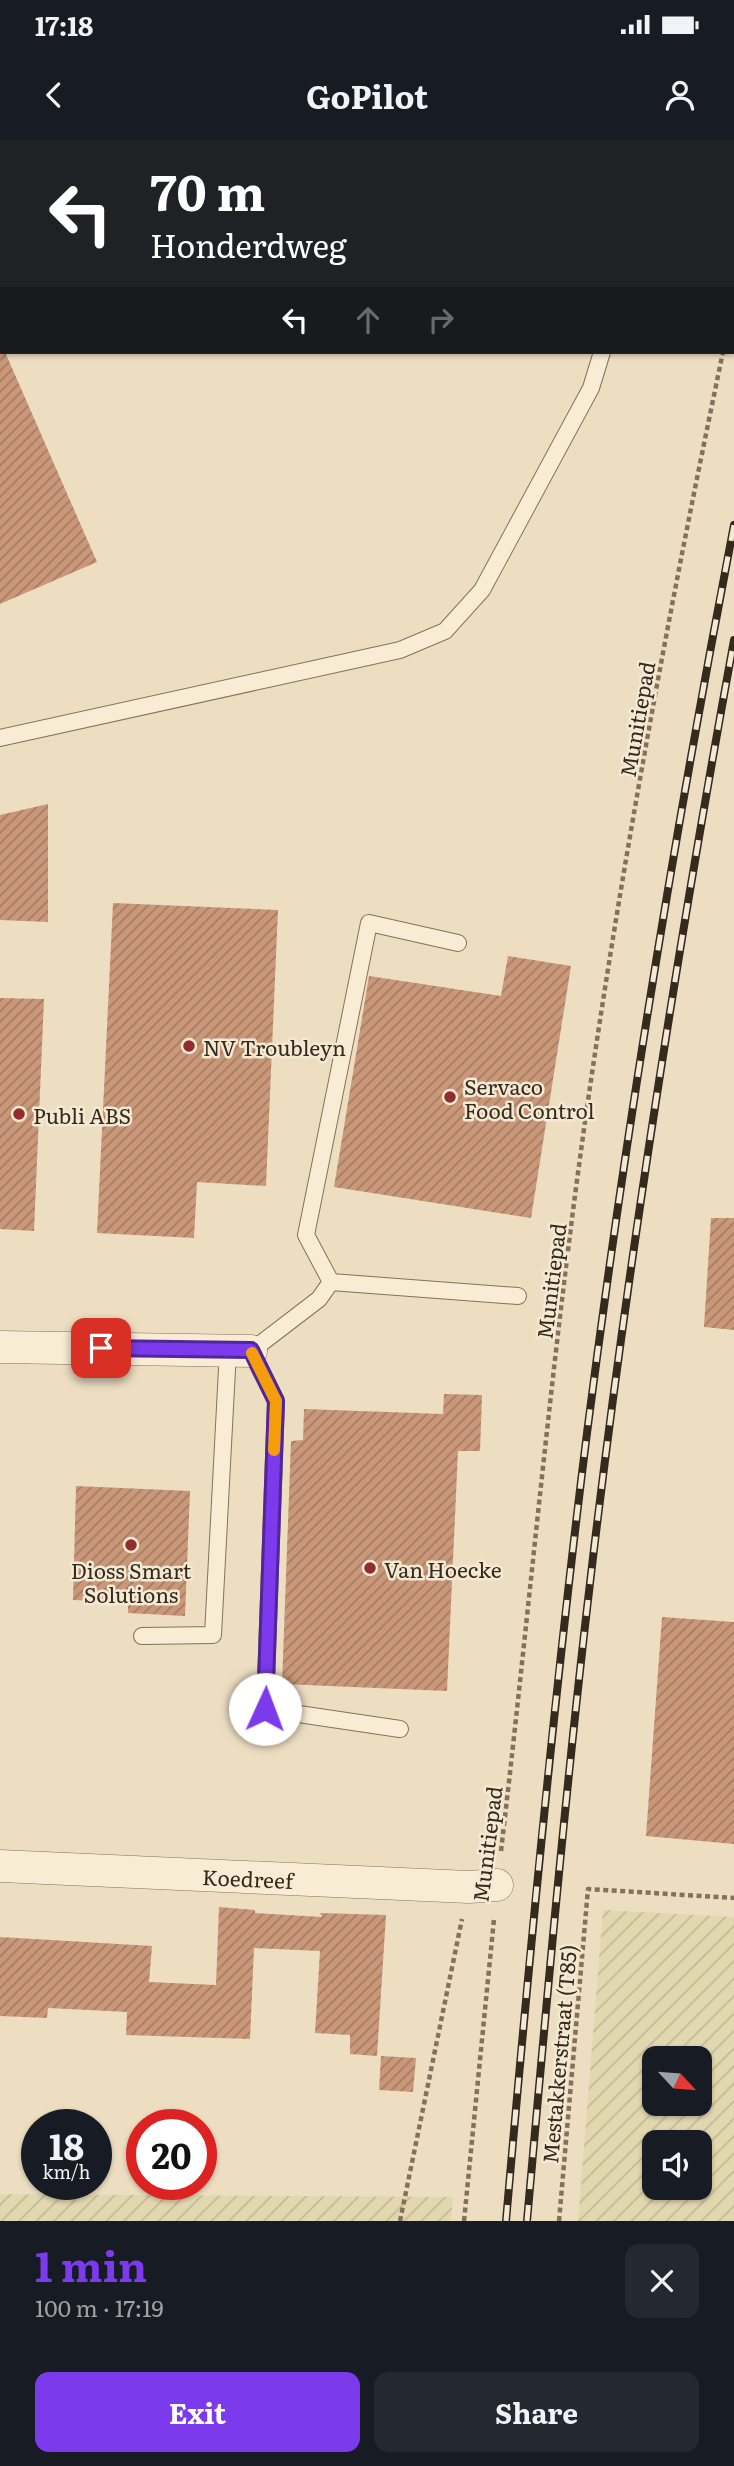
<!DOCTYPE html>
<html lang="en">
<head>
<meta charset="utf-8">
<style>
	:root { --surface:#171b24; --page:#242831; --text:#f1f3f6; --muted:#9ea1a6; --accent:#7c3aed }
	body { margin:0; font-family:Literata,serif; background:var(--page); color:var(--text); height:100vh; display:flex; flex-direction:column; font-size:26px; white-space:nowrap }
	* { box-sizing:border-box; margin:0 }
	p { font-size:23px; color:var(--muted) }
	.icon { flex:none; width:38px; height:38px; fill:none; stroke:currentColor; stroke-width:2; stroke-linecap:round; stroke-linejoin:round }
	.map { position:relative; height:2081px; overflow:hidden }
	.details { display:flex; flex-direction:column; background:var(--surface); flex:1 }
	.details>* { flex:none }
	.hud { position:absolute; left:0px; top:0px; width:735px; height:214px; box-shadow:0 2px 5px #0004; background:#202124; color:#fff; overflow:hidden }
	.needle { width:46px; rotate:116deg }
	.fabs { position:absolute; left:642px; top:1906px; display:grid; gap:14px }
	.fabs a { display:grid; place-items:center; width:70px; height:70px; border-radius:14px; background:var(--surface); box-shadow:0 2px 5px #0004; font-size:35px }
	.speed { position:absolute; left:21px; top:1969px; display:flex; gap:14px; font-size:35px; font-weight:700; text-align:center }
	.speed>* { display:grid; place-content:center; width:91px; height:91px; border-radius:50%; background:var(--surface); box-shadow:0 2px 5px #0004; line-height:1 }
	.speed small { font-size:18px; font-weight:400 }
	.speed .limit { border:10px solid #d22; background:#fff; color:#111 }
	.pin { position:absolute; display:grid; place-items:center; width:60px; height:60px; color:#fff; margin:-30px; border-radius:14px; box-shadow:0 4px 10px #0006 }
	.me { position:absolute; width:77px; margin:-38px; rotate:2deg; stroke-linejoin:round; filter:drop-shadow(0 0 5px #0008) }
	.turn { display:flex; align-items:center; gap:24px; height:147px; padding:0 35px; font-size:32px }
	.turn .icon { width:91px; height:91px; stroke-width:2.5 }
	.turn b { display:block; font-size:49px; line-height:60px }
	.lanes { display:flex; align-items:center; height:66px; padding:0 35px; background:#0003; justify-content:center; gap:35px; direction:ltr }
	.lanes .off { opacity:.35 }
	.round { display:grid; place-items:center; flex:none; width:74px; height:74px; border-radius:14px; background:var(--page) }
	.head { display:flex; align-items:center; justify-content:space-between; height:119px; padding:0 35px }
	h1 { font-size:42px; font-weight:700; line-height:52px; color:var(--accent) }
	.cta { display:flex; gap:14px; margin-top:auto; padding:14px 35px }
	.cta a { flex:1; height:80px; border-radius:14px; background:var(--accent); color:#fff; font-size:28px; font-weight:700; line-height:80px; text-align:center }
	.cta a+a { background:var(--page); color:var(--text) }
	.status { display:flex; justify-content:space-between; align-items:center; height:49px; padding:0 35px; background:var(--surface); direction:ltr }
	.status svg { height:19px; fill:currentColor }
	header { display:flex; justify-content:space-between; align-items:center; height:91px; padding:0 35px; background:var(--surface); font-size:32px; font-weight:700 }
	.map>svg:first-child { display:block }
	.farmland { fill:url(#farmland-furrows); fill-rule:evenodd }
	.building { fill:url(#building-hatch) }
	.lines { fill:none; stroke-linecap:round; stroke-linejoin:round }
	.lane-casing { stroke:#86705a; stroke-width:18 }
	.street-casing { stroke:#86705a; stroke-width:33 }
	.path { stroke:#86705a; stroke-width:4.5; stroke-dasharray:5 3.5; stroke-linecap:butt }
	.lane { stroke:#f8ecd5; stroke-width:16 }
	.street { stroke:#f8ecd5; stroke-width:32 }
	.rail-casing { stroke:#36291e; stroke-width:8 }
	.rail { stroke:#f4e9d2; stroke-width:5; stroke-dasharray:16; stroke-linecap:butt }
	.route-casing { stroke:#51269a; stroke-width:18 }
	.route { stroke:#7c3aed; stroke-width:12 }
	.slow { stroke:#f59e0b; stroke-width:12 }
	.poi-dot { fill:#932c30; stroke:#f4e9d2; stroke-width:2.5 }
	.labels { text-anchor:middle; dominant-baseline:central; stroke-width:5; stroke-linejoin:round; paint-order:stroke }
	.street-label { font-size:21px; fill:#36291e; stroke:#f4e9d2 }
	.poi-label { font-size:21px; fill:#36291e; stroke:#f4e9d2; text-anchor:start }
</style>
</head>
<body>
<div class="status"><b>17:18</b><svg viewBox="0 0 49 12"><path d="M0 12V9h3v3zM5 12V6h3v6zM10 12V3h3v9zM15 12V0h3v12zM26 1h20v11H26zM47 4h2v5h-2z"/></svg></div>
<header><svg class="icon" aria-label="back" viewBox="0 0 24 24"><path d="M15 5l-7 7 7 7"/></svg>GoPilot<svg class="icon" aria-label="person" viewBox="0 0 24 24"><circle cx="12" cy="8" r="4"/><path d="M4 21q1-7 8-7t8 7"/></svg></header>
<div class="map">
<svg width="734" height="2081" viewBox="0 0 734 2081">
	<defs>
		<pattern id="farmland-furrows" width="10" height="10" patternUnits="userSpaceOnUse" patternTransform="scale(1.75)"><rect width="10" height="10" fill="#e2d8b0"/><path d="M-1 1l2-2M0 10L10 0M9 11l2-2" fill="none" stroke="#c2b997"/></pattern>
		<pattern id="building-hatch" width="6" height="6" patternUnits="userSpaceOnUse" patternTransform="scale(1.75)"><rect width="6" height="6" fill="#ca9879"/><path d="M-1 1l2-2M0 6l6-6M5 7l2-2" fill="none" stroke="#a57c63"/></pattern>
	</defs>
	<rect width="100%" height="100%" fill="#eddec2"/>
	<path class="farmland" d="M603,1770L734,1777V2081H578ZM654,1918H700V1964H654ZM654,2002H700V2048H654Z
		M0,2054L453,2057L451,2081H0Z"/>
	<path class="building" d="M0,200L2,212H5L97,422L0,464Z
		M48,664V782L0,780V675Z
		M113,763L278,770L266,1046L197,1042L194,1098L97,1093Z
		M508,816L571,826L531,1078L334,1047L369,836L501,856Z
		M0,858L44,859L34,1091L0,1089Z
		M711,1078H734V1190L704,1187Z
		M444,1254L482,1255L480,1311H458L447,1551L282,1544L291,1301L303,1300L304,1269L443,1274Z
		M76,1346L190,1351L185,1476L128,1473V1462L73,1460Z
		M662,1477L734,1482V1704L646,1696Z
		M219,1767L255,1770V1773L322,1777L320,1773L386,1775L377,1916L350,1914V1895L315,1893L320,1811L254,1808L250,1899L126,1895L127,1872L48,1868L47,1878L0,1876V1797L152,1806L149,1842L216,1845Z
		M381,1916L416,1918L413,1952L379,1950Z"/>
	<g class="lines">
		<defs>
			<path id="lane" d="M622,0L623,2
				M0,598L400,510L445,491L482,450L591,248L602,212
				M331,1142L306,1095L369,783L458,803
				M142,1496L213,1495L228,1210
				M400,1589L265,1569L276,1261L251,1211L319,1159L331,1142L518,1156"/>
			<g id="street">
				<path d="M0,1207L251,1211"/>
				<path id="s1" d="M0,1726L469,1747L497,1745"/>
			</g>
		</defs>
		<use href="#lane" class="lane-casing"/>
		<use href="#street" class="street-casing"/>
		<path class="path" d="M733,161L734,158
			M501,1711C531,1456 553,1200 590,947C626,701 672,455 723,212
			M400,2081L462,1779
			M464,2081L494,1779
			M559,2081L588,1749L734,1758"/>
		<use href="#lane" class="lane"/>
		<use href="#street" class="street"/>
		<defs>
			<path id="rail" d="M506,2081C529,1818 554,1555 587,1293C626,989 676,686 734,385
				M527,2081C546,1868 565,1655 590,1443C627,1127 677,812 734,500"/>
		</defs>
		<use href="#rail" class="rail-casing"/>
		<use href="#rail" class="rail"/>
	</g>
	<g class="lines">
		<defs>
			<path id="route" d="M101,1208L251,1210L276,1261L265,1569"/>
		</defs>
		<use href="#route" class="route-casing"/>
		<use href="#route" class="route"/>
		<path class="slow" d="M252,1213L276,1261L274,1310"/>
	</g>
	<g class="poi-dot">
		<circle cx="189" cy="906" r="7"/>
		<circle cx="450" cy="957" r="7"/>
		<circle cx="19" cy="974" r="7"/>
		<circle cx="131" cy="1405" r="7"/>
		<circle cx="370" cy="1428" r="7"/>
	</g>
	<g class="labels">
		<g class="street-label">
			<text transform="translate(636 579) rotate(-80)">Munitiepad</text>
			<text transform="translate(550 1141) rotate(-83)">Munitiepad</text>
			<text transform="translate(486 1704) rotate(-83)">Munitiepad</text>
			<text stroke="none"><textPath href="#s1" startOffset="248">Koedreef</textPath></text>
			<text transform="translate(558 1914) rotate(-85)">Mestakkerstraat (T85)</text>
		</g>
		<g class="poi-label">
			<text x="203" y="906">NV Troubleyn</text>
			<text x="464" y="945">Servaco<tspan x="464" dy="24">Food Control</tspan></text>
			<text x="33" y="974">Publi ABS</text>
			<text x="384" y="1428">Van Hoecke</text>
			<text x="131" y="1429" text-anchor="middle">Dioss Smart<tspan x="131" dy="24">Solutions</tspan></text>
		</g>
	</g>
</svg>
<div class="fabs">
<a><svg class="needle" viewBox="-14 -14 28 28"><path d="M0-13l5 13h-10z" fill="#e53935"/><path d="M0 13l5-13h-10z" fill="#9ea1a6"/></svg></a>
<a><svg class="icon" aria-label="sound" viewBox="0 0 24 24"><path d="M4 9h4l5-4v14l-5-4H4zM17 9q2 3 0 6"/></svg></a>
</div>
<div class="speed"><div>18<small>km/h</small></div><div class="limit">20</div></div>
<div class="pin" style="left:101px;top:1208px;background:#d93025"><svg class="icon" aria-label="arrive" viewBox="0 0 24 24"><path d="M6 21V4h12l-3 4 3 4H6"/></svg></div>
<svg class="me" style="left:265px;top:1569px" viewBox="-20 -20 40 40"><circle r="19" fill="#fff"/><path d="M0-13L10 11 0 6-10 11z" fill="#7c3aed"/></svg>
<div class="hud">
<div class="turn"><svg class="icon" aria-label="left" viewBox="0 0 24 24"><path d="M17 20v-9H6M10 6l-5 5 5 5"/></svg><div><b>70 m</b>Honderdweg</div></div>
<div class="lanes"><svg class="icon" aria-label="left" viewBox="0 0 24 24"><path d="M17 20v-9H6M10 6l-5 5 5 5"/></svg><svg class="icon off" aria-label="ahead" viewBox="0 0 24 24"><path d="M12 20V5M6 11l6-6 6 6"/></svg><svg class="icon off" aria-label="right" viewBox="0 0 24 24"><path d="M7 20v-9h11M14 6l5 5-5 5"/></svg></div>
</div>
</div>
<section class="details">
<div class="head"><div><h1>1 min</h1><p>100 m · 17:19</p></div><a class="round"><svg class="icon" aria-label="close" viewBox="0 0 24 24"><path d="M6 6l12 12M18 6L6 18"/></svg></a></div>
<div class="cta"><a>Exit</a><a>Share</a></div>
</section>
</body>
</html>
